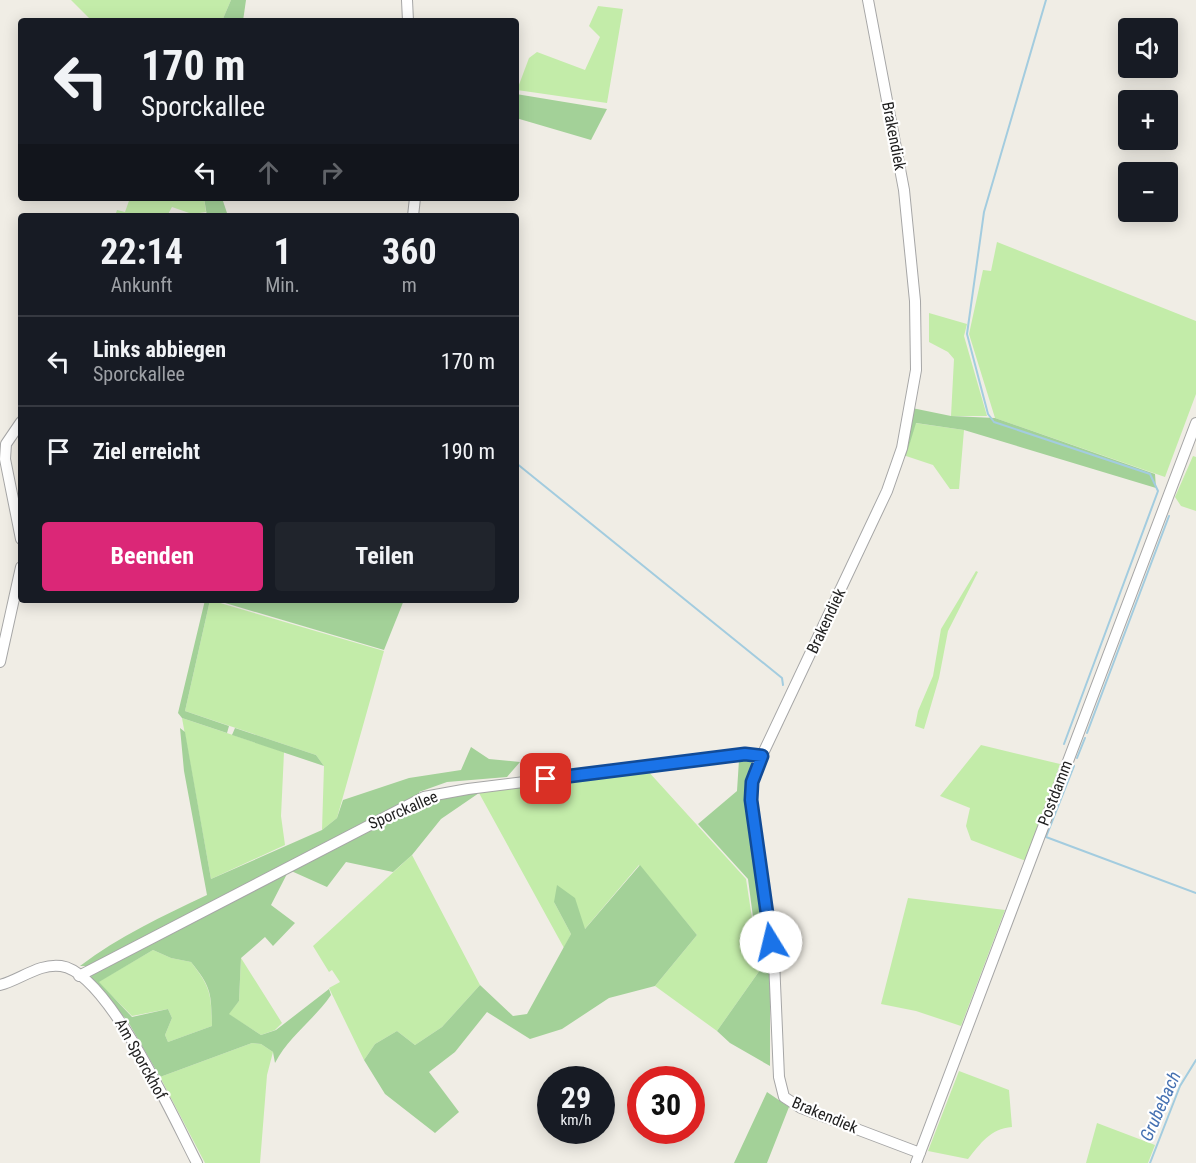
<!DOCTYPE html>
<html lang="de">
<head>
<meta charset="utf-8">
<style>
	:root { --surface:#171b24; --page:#20242c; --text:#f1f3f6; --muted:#9ea1a6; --line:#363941; --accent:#db2777 }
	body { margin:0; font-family:"Roboto Condensed",sans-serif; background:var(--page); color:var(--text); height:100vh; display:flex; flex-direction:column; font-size:22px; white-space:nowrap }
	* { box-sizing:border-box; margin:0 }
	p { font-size:20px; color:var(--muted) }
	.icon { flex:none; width:33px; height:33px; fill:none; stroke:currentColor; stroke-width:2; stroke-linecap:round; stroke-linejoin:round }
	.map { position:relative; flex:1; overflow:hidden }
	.panel { position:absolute; left:18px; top:213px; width:501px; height:390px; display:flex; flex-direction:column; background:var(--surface); border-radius:6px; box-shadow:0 3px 15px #0003 }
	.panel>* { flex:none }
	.banner { position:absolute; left:18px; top:18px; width:501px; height:183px; border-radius:6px; box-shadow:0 3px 15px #0003; background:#171b24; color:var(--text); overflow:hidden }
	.fabs { position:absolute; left:1118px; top:18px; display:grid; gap:12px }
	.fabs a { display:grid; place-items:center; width:60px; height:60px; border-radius:6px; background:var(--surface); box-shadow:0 3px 15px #0003; font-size:30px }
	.speed { position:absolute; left:537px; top:1066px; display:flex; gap:12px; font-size:30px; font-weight:700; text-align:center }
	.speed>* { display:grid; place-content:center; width:78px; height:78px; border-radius:50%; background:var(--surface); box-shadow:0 3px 15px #0003; line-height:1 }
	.speed small { font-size:15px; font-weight:400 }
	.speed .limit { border:9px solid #d22; background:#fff; color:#111 }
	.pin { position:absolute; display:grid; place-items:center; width:51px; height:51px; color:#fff; margin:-26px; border-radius:12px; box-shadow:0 3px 9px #0006 }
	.me { position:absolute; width:66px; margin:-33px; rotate:351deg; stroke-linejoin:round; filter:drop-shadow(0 0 4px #0008) }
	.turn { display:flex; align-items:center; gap:21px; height:126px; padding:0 24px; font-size:27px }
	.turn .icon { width:78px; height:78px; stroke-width:2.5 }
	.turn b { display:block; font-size:42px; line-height:51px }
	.lanes { display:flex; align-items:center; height:57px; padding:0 24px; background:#0003; justify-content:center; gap:30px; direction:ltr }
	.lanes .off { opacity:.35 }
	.eta { display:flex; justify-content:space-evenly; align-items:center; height:102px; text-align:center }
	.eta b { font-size:36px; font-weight:700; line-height:42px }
	.action { display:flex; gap:12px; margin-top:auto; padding:12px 24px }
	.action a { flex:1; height:69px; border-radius:6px; background:var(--accent); color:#fff; font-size:24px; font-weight:700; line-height:69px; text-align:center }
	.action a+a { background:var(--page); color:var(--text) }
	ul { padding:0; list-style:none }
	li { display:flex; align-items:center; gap:18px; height:90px; padding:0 24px; border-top:2px solid var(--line) }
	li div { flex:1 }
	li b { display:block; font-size:22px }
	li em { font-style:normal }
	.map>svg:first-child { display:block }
	.grass { fill:#c3eca9 }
	.forest { fill:#a3d198; fill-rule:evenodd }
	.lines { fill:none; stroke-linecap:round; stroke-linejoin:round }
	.stream { stroke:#a3ccdf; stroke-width:2 }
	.minor-casing { stroke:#a6a6a6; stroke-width:12 }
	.minor { stroke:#fff; stroke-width:10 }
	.route-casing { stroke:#114b97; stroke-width:15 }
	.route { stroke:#1a73e8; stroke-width:10 }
	.labels { text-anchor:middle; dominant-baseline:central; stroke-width:4.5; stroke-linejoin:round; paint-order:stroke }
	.street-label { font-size:16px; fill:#1f1f1f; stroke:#fff }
	.water-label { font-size:18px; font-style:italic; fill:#4772b2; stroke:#fff }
</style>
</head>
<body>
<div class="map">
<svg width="1196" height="1163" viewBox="0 0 1196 1163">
	<rect width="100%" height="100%" fill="#f0ede5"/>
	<path class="grass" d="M71,0H231L222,21H92Z
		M598,6L623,9L607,103L517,90L529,58L537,52L585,70L600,37L589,26Z
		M130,198H204L206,212L192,214L172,207L167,216H115L117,210L125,212Z
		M997,242L1196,321V394L1165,477L995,418L969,334L983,270L991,271Z
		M929,313L967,324L964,336L987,416H951L954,359L948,352L929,342Z
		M915,423L964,430L959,489H950L933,465L906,456Z
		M1193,456L1196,457V511L1181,506L1175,497Z
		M976,571L978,572L948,631L939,678L924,729L915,726L918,711L933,676L941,629Z
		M210,600L384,651L337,818L322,830L324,766L316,755L185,711Z
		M182,718L284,752L281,816L285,845L211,879Z
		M981,745L1060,764L1026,861L971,840L966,826L970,808L940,796Z
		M647,770L746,879L760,970L717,1031L655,986L697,935L639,865L584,930L554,902L571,934L564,948L479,793Z
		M412,855L480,985L442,1027L415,1045L397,1031L375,1044L364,1060L329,988L340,982L332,970L329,972L313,946Z
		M908,898L1005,910L961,1026L916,1011L881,1004Z
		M153,950L171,958L191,962C211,988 211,993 212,1026L168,1042L165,1035L172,1018L168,1009L132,1016L98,982Z
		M241,958L282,1023L275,1030L261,1035L228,1014L239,1001Z
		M252,1043L261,1044L273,1052L267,1075L260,1163H205L160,1077Z
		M959,1071L1009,1090L1012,1127C990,1129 981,1143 968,1159L928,1151Z
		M1097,1123L1155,1145L1148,1163H1086Z"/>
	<path class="forest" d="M231,0H246L243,21H222Z
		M516,94L607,109L591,140L516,118Z
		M204,198H222L228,216H207Z
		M912,408L951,416L995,418L1155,474L1156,488L964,430L916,423L906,456L902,457Z
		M205,600H210L185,711L229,726L227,733L182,718L178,713Z
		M215,600H404L384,650Z
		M180,728L185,732L211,879L322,830L337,818L343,800L409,778L461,770L471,747L489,759L520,762L507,777L447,782L419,792L424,801L445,795L479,793L441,819L412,855L393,872L346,862L327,887L289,870L271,905L295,923L273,946L265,937L241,958L239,1001L229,1014L261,1035L276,1030L329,989L331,995C314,1020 289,1036 275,1063L273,1052L261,1044L252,1043L160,1077L127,1020L90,980L93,971L89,966H80C119,936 163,916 207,895L184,771ZM153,950L171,958L191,962C212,988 211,993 212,1026L168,1042L165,1035L172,1018L168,1009L132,1017L99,982Z
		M235,728L316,755L324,766L232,735Z
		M739,760H756L748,781L770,966V1066L730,1043L717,1031L760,970L748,879L698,824L737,791Z
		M640,865L697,935L655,986L609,998L562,1029L530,1039L487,1012L455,1052L429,1072L459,1112L435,1133L385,1094L364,1060L375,1044L397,1031L415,1045L442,1027L480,985L513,1016L527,1014L571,934L554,902L557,885L575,898L585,929Z
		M767,1092L789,1107L767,1163H734Z"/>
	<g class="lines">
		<path class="stream" d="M1046,0L984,212L967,334L988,414L994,422L1150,474L1158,491L1064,744
			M516,463L782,678L783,685
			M1087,733L1169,516
			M1077,758L1085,738
			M1074,766L1046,837L1196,893
			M1150,1163L1180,1086L1196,1060"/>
		<defs>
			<path id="minor" d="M407,0L408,21
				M868,0L904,190L915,301L916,370L902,448L887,491L757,766L752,782L751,800L774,960L779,1077L784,1097L801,1108L920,1153
				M413,216L415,198
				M21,422L6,444L5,459L21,539
				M0,662L21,567
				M79,976L424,797L468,789L745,754L762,756
				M0,985C20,980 39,963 61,966C108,972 175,1121 197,1163
				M916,1163L1196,423"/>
		</defs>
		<use href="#minor" class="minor-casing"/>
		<use href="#minor" class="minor"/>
	</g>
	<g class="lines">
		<defs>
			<path id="route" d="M546,779L745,754L762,756L752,782L751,800L771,942"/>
		</defs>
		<use href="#route" class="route-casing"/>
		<use href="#route" class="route"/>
	</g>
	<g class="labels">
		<g class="street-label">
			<text transform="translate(894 136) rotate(79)">Brakendiek</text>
			<text transform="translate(826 621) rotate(-65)">Brakendiek</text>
			<text transform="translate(1055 793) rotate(-69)">Postdamm</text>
			<text transform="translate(403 810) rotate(-23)">Sporckallee</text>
			<text transform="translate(141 1059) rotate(61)">Am Sporckhof</text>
			<text transform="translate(825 1115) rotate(23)">Brakendiek</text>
		</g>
		<g class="water-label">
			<text transform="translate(1160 1106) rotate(-66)">Grubebach</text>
		</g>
	</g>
</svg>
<div class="fabs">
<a><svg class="icon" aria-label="sound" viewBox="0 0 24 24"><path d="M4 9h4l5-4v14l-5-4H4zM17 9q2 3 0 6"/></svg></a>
<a>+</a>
<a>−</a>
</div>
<div class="speed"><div>29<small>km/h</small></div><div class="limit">30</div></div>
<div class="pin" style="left:546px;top:779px;background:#d93025"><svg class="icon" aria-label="arrive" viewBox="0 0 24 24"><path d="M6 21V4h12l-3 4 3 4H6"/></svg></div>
<svg class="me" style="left:771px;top:942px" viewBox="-20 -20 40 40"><circle r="19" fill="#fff"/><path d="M0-13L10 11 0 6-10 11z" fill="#1a73e8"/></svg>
<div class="banner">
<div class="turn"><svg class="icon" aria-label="left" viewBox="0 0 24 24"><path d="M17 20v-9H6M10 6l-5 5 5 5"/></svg><div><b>170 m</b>Sporckallee</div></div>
<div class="lanes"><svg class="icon" aria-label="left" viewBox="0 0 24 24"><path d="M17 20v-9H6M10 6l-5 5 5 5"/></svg><svg class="icon off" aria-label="ahead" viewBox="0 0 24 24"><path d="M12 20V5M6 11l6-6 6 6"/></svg><svg class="icon off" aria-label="right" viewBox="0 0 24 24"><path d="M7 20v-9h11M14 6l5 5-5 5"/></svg></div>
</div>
<section class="panel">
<div class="eta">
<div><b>22:14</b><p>Ankunft</p></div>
<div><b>1</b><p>Min.</p></div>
<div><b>360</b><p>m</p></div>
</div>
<ul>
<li><svg class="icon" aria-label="left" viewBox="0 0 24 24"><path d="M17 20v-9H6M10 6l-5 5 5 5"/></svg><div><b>Links abbiegen</b><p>Sporckallee</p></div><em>170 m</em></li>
<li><svg class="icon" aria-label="arrive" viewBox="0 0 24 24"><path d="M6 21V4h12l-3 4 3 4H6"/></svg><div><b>Ziel erreicht</b></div><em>190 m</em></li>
</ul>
<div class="action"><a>Beenden</a><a>Teilen</a></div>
</section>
</div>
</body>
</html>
